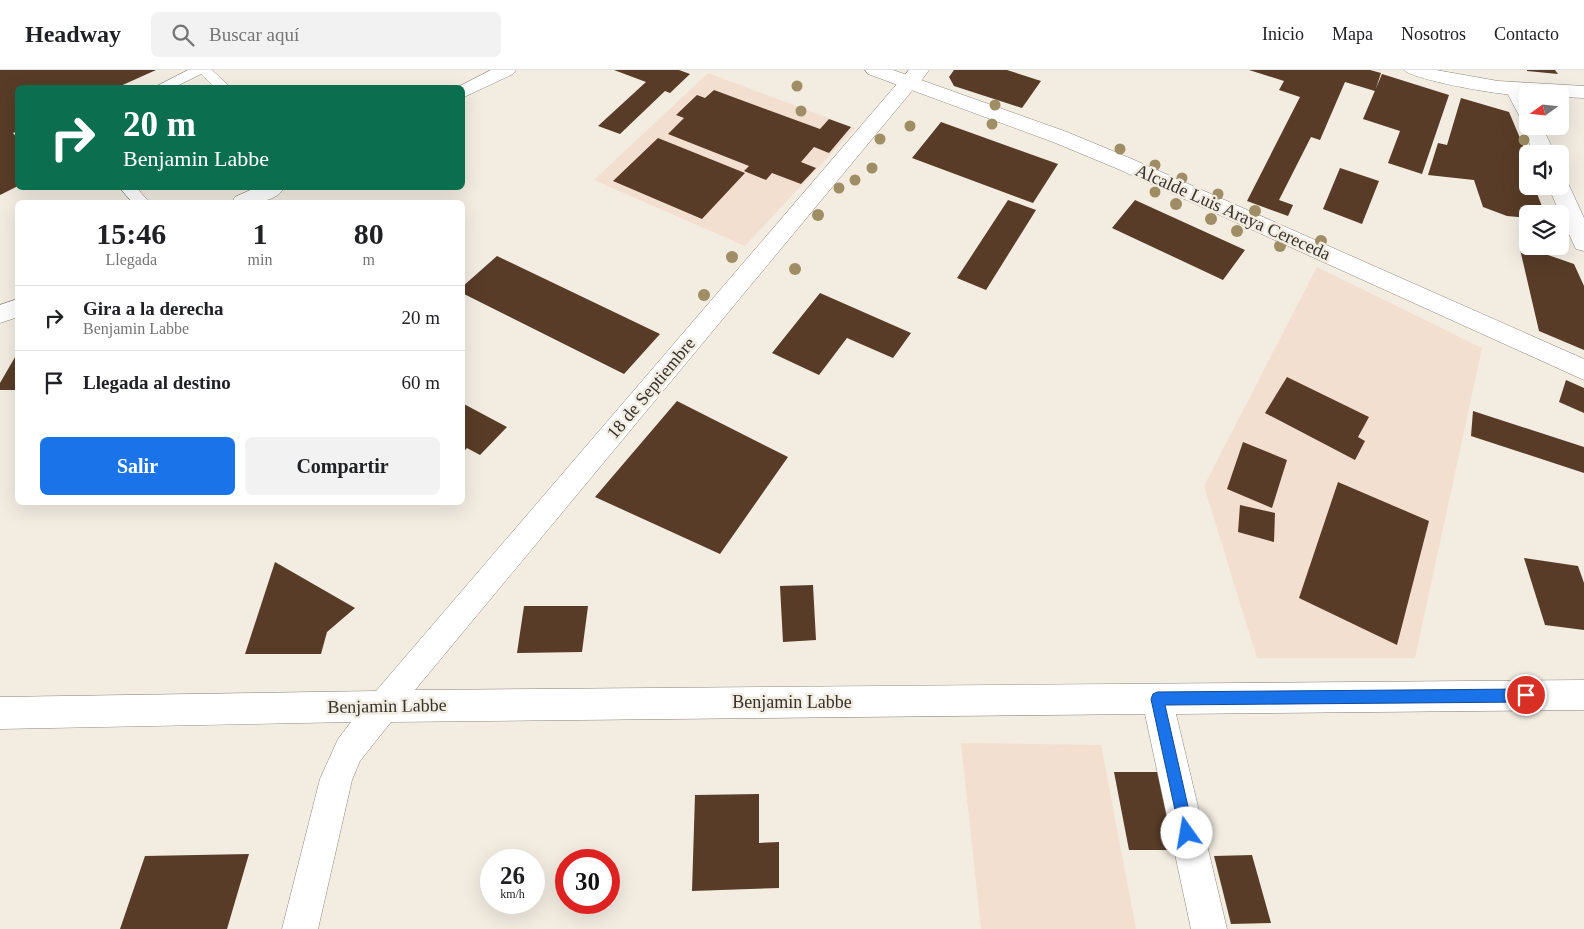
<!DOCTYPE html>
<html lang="es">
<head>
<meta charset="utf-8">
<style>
	:root { --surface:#fff; --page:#f2f2f2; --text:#202124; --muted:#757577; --line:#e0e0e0; --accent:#1a73e8 }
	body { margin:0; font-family:"Times New Roman",serif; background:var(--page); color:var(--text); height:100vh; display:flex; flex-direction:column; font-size:19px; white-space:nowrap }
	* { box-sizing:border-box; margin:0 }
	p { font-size:16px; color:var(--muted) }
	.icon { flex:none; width:28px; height:28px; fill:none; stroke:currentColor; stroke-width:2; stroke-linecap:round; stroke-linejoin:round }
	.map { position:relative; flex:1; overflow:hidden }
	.panel { position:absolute; left:15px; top:130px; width:450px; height:305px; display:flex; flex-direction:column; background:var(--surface); border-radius:8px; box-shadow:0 5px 20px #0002 }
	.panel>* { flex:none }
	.top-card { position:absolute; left:15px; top:15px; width:450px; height:105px; border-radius:8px; box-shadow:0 5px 20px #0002; background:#0b6e4f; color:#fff; overflow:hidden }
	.needle { width:32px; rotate:255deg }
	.fabs { position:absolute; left:1519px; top:15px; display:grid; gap:10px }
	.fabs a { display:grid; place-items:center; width:50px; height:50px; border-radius:8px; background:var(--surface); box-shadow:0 5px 20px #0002; font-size:25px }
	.speed { position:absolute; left:480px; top:779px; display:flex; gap:10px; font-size:25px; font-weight:700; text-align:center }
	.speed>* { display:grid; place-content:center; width:65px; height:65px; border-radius:50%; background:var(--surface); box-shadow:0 5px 20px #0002; line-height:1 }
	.speed small { font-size:12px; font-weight:400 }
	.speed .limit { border:8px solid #d22; background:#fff; color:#111 }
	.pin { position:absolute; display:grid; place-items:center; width:42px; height:42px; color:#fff; margin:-21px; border:2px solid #fff; border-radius:50%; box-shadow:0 1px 5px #0007 }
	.me { position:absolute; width:55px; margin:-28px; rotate:347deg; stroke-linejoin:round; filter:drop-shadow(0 0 4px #0008) }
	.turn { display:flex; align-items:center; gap:18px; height:105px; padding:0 25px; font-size:22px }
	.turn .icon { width:65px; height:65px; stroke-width:2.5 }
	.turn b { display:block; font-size:35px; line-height:42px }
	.eta { display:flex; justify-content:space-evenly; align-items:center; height:85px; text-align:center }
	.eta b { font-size:30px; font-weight:800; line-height:35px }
	.action { display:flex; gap:10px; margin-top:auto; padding:10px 25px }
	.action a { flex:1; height:58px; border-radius:8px; background:var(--accent); color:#fff; font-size:20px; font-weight:800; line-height:58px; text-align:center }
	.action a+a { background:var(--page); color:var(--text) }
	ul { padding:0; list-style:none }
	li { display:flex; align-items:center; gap:15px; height:65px; padding:0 25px; border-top:1px solid var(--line) }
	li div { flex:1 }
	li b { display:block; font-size:19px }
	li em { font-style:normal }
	header { display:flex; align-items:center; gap:30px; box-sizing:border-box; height:70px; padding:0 25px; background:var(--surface); border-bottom:1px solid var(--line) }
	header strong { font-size:24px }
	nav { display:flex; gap:28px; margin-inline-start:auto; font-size:18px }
	.search { width:350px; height:45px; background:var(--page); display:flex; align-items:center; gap:12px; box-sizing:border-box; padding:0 18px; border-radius:8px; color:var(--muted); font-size:19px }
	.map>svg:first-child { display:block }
	.education { fill:#f3dfd0 }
	.building { fill:#583c27 }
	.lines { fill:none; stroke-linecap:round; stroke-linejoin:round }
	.service-casing { stroke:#8c867c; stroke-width:1 }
	.pedestrian-casing { stroke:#8c867c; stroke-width:1 }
	.minor-casing { stroke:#8c867c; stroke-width:1 }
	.secondary-casing { stroke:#8c867c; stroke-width:1 }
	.service { fill:#fff; fill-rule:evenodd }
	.pedestrian { fill:#fff; fill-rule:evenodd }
	.minor { fill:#fff; fill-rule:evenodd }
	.secondary { fill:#fff; fill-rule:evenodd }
	.tree { fill:#9f8e65 }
	.route { fill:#1a73e8; stroke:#114b97 }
	.labels { text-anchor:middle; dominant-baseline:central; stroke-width:5; stroke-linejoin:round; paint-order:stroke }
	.street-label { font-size:18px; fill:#35322e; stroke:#f2ece1 }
</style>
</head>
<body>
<header>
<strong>Headway</strong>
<div class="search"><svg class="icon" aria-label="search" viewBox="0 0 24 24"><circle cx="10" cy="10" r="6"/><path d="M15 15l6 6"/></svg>Buscar aquí</div>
<nav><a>Inicio</a><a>Mapa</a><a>Nosotros</a><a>Contacto</a></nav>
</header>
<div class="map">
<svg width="1584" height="859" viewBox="0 0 1584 859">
	<rect width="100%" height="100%" fill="#f2ece1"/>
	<path class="education" d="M708,3L855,58L745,176L594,110Z
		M1317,197L1482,278L1415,588H1257L1204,416Z
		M961,673L1101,675L1136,859H981Z"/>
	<path class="building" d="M0,0H156L116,18H18V61L13,63L18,69V116L0,125Z
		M614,0H679L690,4L670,23L665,21L620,64L598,56L646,12Z
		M954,0H1007L1041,11L1022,38L954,16L949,7Z
		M1249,0H1370L1381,3L1375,21L1345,12L1320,70L1311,67L1279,130L1293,135L1288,146L1247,131L1300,27L1279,20L1284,11Z
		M1527,0H1555L1558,4L1527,1Z
		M1382,4L1449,25L1422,104L1388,93L1400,61L1363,49Z
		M714,20L820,59L829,49L851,57L829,83L814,77L801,92L816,98L801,114L772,103L766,110L744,101L749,96L668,64L684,48L676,45L697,25L705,28Z
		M1461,28L1509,42L1528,87V116H1534L1545,144H1528V148L1507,146L1483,137L1474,110L1428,105L1438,73L1447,75Z
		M941,52L1058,94L1033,133L912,88Z
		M658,68L745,103L702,149L613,111Z
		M1340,98L1379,111L1362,154L1323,139Z
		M1008,130L1036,140L986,220L957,208Z
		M1135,130L1245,180L1223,210L1112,158Z
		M1519,175L1574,194L1584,216V280L1539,261Z
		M497,186L660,264L624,304L462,223V217Z
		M820,223L911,263L893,288L847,268L819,305L772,283Z
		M18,282V320H0V313Z
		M1287,307L1369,347L1358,367L1365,371L1355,390L1265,343Z
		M1566,310L1584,318V343L1559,332Z
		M677,331L788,387L720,484L595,427Z
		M462,333L507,357L480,385L467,378L462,383Z
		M1473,341L1584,377V403L1471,366Z
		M1243,372L1287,390L1272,438L1227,419Z
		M1338,412L1429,451L1397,575L1299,528Z
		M1240,435L1275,443L1274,472L1238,462Z
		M1524,488L1578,496L1584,513V560L1545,555Z
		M275,492L355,538L327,562L321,584H245Z
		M813,515L816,570L783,572L780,516Z
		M524,536H588L582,582L517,583Z
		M1114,702H1162L1179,780H1129Z
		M759,724V773L779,772V818L692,821L695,725Z
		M249,784L227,859H120L145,786Z
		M1252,785L1271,853L1231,854L1214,786Z"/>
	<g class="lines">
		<defs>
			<path id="service" d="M188,0H212L231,18H215L201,4L173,18H153Z
				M120,118H137L149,132H132Z"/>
			<path id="pedestrian" d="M909,0H929C921,11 916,20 902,16L899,12Z"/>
			<path id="minor" d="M491,0H516L513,4L462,28V18H456Z
				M909,6L916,8L919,12L916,16L415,620L1584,610V640L1176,644L1227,859H1191L1145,644L391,652L360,691L352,710L318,859H282L320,709L338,669L351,652L0,659V627L376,621L902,8Z
				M1515,13L1522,15L1528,24V56H1542L1555,84H1534L1522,56L1527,51L1521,49L1505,19L1508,15Z
				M1560,109L1567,111L1584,148V181L1576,179L1573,173L1548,116H1560Z
				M255,118H284C273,135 250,132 232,132L235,127Z
				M18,229V247L0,253V235Z"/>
			<path id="secondary" d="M865,0H893L1067,62L1132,89L1584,289V310L1118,99L1053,72L868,4Z
				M1404,0H1436L1498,11L1584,16V28L1560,27V24C1549,24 1536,24 1527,25C1512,28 1412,10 1404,0Z"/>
		</defs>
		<use href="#service" class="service-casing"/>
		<use href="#pedestrian" class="pedestrian-casing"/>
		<use href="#minor" class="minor-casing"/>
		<use href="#secondary" class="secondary-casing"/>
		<use href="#service" class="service"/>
		<use href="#pedestrian" class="pedestrian"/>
		<use href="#minor" class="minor"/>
		<use href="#secondary" class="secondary"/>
	</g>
	<g class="tree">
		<circle cx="797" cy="16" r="5.5"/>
		<circle cx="995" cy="35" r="5.5"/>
		<circle cx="801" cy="41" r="5.5"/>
		<circle cx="992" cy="54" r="5.5"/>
		<circle cx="910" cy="56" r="5.5"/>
		<circle cx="880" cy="69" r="5.5"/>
		<circle cx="1524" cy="70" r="5.5"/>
		<circle cx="1120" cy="79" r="5.5"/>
		<circle cx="1155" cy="95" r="5.5"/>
		<circle cx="872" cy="98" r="5.5"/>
		<circle cx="1182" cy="108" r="5.5"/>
		<circle cx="855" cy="110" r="5.5"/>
		<circle cx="839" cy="118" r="5.5"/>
		<circle cx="1155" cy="122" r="5.5"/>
		<circle cx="1218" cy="124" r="5.5"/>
		<circle cx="1176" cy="134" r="6"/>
		<circle cx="1255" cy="141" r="6"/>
		<circle cx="818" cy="145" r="6"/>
		<circle cx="1211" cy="149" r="6"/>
		<circle cx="1237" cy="161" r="6"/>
		<circle cx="1321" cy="171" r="6"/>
		<circle cx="1280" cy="176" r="6"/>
		<circle cx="732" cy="187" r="6"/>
		<circle cx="795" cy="199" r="6"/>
		<circle cx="704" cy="225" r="6"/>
	</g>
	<path class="route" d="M1526,619L1530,621L1532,625L1530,630L1526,632L1165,635L1194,763L1192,768L1187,770L1182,768L1180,763L1151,629L1153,624L1157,622Z"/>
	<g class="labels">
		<g class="street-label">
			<text transform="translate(1233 142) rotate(24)">Alcalde Luis Araya Cereceda</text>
			<text transform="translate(651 318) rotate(-50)">18 de Septiembre</text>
			<text x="792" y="632">Benjamin Labbe</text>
			<text transform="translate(387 636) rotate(-1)">Benjamin Labbe</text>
		</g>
	</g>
</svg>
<div class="fabs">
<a><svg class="needle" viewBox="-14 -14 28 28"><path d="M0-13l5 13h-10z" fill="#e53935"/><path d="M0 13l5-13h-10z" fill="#757577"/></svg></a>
<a><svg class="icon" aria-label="sound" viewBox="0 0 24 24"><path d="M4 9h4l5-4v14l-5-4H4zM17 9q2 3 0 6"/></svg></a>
<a><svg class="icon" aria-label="layers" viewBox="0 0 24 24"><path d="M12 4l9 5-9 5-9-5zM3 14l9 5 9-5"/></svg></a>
</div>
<div class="speed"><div>26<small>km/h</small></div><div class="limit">30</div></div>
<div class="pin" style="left:1526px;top:625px;background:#d93025"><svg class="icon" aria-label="arrive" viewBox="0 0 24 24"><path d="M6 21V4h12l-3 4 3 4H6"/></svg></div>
<svg class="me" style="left:1187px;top:763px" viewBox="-20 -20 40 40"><circle r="19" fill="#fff"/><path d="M0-13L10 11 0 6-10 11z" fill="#1a73e8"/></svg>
<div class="top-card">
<div class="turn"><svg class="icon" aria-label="right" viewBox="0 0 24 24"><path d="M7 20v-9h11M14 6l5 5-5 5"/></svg><div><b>20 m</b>Benjamin Labbe</div></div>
</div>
<section class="panel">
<div class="eta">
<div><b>15:46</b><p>Llegada</p></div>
<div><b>1</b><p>min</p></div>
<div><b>80</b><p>m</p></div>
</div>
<ul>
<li><svg class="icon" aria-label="right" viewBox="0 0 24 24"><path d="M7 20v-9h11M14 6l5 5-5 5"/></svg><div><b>Gira a la derecha</b><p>Benjamin Labbe</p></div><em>20 m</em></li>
<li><svg class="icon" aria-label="arrive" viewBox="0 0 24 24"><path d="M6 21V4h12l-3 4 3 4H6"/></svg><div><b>Llegada al destino</b></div><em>60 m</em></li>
</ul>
<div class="action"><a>Salir</a><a>Compartir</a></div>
</section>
</div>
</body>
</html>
